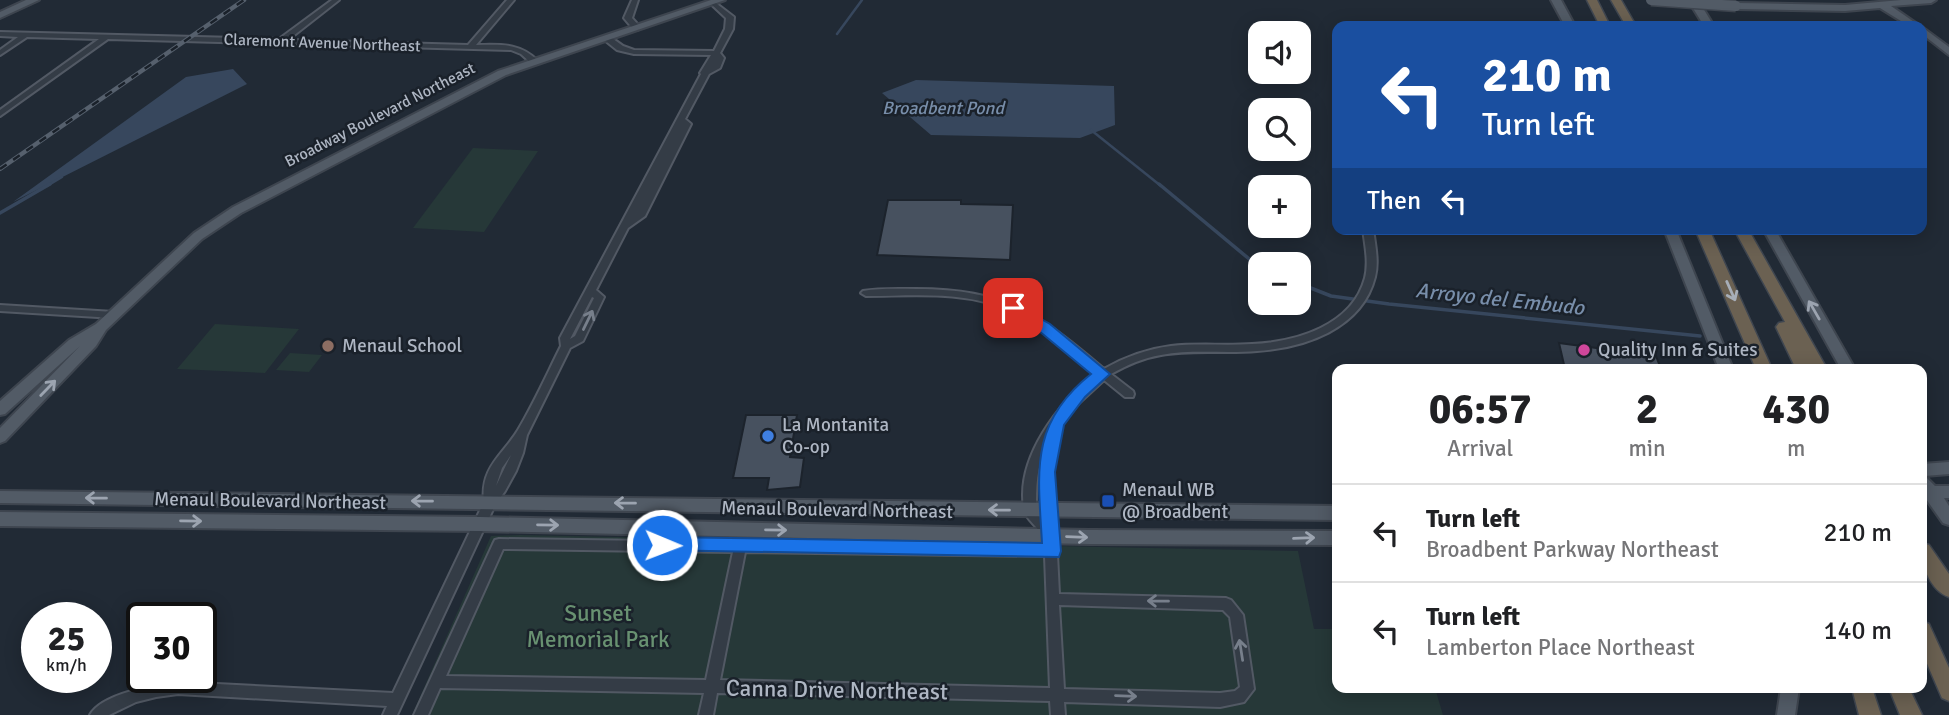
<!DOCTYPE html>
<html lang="en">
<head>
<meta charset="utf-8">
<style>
	:root { --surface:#fff; --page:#f6f6f6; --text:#202124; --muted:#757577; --line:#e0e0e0 }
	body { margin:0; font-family:Signika,sans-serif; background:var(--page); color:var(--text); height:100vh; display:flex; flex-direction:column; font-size:26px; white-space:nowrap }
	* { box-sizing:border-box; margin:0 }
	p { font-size:23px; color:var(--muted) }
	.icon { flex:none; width:38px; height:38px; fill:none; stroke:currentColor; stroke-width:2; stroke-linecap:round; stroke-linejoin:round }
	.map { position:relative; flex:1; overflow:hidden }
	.side { position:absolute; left:1332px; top:364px; width:595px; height:329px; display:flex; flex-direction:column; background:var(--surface); border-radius:14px; box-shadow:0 4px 18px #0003 }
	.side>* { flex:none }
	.guide { position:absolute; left:1332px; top:21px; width:595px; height:214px; border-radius:14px; box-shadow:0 4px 18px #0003; background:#1a4fa0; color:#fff; overflow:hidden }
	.controls { position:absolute; left:1248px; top:21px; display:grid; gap:14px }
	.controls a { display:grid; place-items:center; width:63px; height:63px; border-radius:14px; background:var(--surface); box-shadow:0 4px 18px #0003; font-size:35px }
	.speed { position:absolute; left:21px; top:602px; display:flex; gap:14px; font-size:35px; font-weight:700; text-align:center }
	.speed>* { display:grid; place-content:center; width:91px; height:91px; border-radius:50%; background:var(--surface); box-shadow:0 4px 18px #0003; line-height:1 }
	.speed small { font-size:18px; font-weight:400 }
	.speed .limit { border:4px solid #111; border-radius:10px; background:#fff; color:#111 }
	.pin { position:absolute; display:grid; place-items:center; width:60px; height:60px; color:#fff; margin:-30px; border-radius:14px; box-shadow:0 4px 10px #0006 }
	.me { position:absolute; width:77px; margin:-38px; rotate:91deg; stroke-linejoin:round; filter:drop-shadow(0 0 5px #0008) }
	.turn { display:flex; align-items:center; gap:24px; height:147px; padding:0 35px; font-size:32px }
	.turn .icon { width:91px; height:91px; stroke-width:2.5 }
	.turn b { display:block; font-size:49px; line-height:60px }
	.then { display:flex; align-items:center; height:66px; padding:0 35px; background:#0003; gap:14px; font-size:26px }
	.eta { display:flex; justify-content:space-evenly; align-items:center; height:119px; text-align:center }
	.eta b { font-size:42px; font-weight:700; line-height:49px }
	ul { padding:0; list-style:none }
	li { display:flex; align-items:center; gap:21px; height:98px; padding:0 35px; border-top:2px solid var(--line) }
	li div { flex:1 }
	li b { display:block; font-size:26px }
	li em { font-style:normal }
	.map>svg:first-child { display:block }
	.green { fill:#263838 }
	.water { fill:#37475d }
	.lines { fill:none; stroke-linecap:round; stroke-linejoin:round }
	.stream-far1 { stroke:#37475d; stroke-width:2.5 }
	.stream { stroke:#37475d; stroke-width:3.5 }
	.building { fill:#47515f; stroke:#1c232c; stroke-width:2 }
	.minor-casing { stroke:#525964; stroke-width:4 }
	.major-casing { stroke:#3e454f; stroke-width:4 }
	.highway-casing { stroke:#3f4650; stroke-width:3 }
	.minor { fill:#343c46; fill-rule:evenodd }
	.major { fill:#525b66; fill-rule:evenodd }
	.highway { fill:#6b6152; fill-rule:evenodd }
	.rail-casing { stroke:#56606d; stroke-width:4.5 }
	.rail { stroke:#1a212a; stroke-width:2.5; stroke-dasharray:8; stroke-linecap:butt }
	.major-bridge-casing { stroke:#3e454f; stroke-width:13; stroke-linecap:butt }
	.major-bridge { stroke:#525b66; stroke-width:10 }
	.oneway { stroke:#a7aeb8 }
	.oneway2 { stroke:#9ca4b0 }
	.oneway3 { stroke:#777f8b }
	.route { fill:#1a73e8; stroke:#114b97; stroke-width:2 }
	.education-dot { fill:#8d6e63; stroke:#1a212a; stroke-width:2.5 }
	.hotel-dot { fill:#d1479c; stroke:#1a212a; stroke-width:2.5 }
	.shop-dot { fill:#3f7fe0; stroke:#1a212a; stroke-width:2.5 }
	.transit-dot { fill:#1a4fb4; stroke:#1a212a; stroke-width:2.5 }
	.labels { text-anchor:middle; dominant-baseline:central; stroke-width:5; stroke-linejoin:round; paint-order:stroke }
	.far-street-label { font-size:16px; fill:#aeb6c3; stroke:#1a212a }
	.far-water-label { font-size:18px; font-style:italic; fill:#788eaa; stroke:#1a212a }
	.poi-label { font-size:19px; fill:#aeb6c3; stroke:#1a212a; text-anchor:start }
	.street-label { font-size:19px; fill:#aeb6c3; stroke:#1a212a }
	.water-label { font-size:21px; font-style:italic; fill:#788eaa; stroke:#1a212a }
	.near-park-label { font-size:23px; fill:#689171; stroke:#1a212a }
	.near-street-label { font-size:23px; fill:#aeb6c3; stroke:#1a212a }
</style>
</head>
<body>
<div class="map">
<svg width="1949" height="715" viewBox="0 0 1949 715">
	<rect width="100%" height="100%" fill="#212a35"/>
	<path class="green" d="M473,148L538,151L484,232L413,228Z
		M215,324L299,329L265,373L177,369Z
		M290,353L322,355L309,372L276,370Z
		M520,535L1298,551L1314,629H1337V688H1435L1443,715H412L491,536Z"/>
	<path class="water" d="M233,69L247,84L13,202L186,77Z
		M916,80L1114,86L1115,125L1080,138L931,135L882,93Z"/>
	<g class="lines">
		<path class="stream-far1" d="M837,34L862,0
			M1091,130L1161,186
			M47,186L62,177"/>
		<path class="stream" d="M1159,184L1260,268
			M0,213L50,184
			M1298,283L1331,296L1389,304L1700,336"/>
	</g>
	<path class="building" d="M888,200H961V204L1013,205L1010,260L877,255Z
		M1559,343L1656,356L1661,369H1565Z
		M746,415H797L790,457L804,458L800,487L767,490L769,478H733Z"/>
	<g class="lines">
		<defs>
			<path id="minor" d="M332,0H339L288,40L468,45L507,0H514L476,45C500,45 519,42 538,61L531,63L521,54L511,50L108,39L0,116V110L99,39L27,37L0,55V50L18,37L0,36V32L279,39Z
				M632,0H638L632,18L641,28L637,30H634L624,18Z
				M713,1L734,17L733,29L720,53L724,58L720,68L709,74L685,119L691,124L645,216L628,228L596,290L604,297L583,341L570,348L527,435L523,453L516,471L505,491L495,505L397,715H383L387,706L178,694L156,697L136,702L109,715H90C101,694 156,684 178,682L393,693L484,502C480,467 503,455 518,430C534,403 547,374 561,346L560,338L701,74L700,73L711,55L634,54L617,50L602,38L609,36L623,46L634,50L714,51L725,29L726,18L711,4L710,3ZM682,125L636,214L635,216ZM592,297L594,298L575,336L570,339ZM511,455L496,486L502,468Z
				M1363,229H1373C1375,244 1379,262 1375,277C1362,329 1304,348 1257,351C1225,354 1193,349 1161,355C1143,358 1127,365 1111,374L1133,391L1134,394L1133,397H1125L1104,380L1079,403L1061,424L1053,472L1057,548L1058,551L1057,554L1059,594L1226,598L1231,600L1243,615L1254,689L1244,702L1220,707L1064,702L1065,715H1051L1050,701L717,693L713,715H699L704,693L440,688L428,715H414L493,544L495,540L499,539L1044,546C1043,526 1026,523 1024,508C1016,458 1058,402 1097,374C1070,351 1042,326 1010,311C966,290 913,296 866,296L861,293L863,291C880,288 899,289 916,289C1005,289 1039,314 1104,369C1125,357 1147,349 1171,346C1197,343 1225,346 1252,344C1296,342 1352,326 1365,278C1369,262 1365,245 1363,229ZM1046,448L1041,472L1043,517L1036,509C1036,488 1036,467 1046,448ZM503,549L733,552L706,680L446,676ZM745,552L1045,556L1050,688L720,680ZM1059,605L1223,610L1230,617L1240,687L1235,691L1220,693L1064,689Z
				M0,305L114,312L119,315L114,318L0,311Z"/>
			<path id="major" d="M26,0H39L0,18V12Z
				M711,0H725L506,75L241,213L202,239L106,330L96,346L5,441L0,443V428L80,346L5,414L0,415V401L69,340L96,324L194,233L233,207L498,71Z
				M1551,0H1561L1575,26H1565Z
				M1688,0H1698L1714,26H1704Z
				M1901,0H1936L1931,3L1891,6L1920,26H1909L1880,8L1845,11L1736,9L1731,6L1736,3L1845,5Z
				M1922,27L1949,47V55L1922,34Z
				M1664,229H1676L1733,369H1719Z
				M1763,229H1775L1855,369H1841Z
				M1949,462V474L1925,476L1935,486H1949V498H1944L1949,506V525L1943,523L1926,499H1922V464Z
				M0,491L1337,506V520L0,503Z
				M0,512L480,517L1089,530L1337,531V545L1089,544L480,531L0,526Z
				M1781,688H1799L1795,715H1777Z"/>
			<path id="highway" d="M1587,0H1597L1610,26H1600Z
				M1611,0H1621L1636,26H1626Z
				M1695,229H1709L1772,369H1756Z
				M1734,229H1748L1827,369H1796L1776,327L1779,323L1785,322Z
				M1922,543L1929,545L1949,574V597C1929,590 1920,562 1922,543Z
				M1922,621L1929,624L1949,668V701L1942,698L1922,652Z
				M1852,688H1872L1881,715H1859Z
				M1889,688H1909L1922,715H1900Z"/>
		</defs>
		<use href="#minor" class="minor-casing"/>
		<use href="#major" class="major-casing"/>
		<use href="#highway" class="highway-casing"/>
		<use href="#minor" class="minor"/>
		<use href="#major" class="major"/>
		<use href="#highway" class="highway"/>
		<defs>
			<path id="rail" d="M0,169L244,0"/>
		</defs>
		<use href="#rail" class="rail-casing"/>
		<use href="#rail" class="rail"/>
		<defs>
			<path id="major-bridge" d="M1651,0L1736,6"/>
		</defs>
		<use href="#major-bridge" class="major-bridge-casing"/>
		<use href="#major-bridge" class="major-bridge"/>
	</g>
	<defs><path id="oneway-shaft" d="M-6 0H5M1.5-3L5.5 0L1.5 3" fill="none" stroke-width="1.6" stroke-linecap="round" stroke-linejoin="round" transform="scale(1.75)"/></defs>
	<use class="oneway" href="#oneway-shaft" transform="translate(1731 291) rotate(66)"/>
	<g class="oneway2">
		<use href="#oneway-shaft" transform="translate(1814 310) rotate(-120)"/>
		<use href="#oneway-shaft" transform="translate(48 388) rotate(-46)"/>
		<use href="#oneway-shaft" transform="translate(96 498) rotate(-179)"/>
		<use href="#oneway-shaft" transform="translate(422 501) rotate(-179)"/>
		<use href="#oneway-shaft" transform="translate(625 503) rotate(-179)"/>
		<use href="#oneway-shaft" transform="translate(999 510) rotate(-179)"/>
		<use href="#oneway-shaft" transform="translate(191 521) rotate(1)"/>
		<use href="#oneway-shaft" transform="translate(548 525) rotate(1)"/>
		<use href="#oneway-shaft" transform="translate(776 530) rotate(1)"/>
		<use href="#oneway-shaft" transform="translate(1077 537) rotate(2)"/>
		<use href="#oneway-shaft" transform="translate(1304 538) rotate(-2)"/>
	</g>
	<g class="oneway3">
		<use href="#oneway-shaft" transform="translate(588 320) rotate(-64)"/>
		<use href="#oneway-shaft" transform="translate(1158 601) rotate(-179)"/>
		<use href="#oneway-shaft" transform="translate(1241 650) rotate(-99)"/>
		<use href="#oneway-shaft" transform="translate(1126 696) rotate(2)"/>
	</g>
	<path class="route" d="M1013,303L1050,324L1110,374L1085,397L1064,425L1055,472L1061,551L1059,557L655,550L653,545L655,539L662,537L1042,543C1038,472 1029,423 1091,374L1039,331L1007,311V304Z"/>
	<circle class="education-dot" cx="328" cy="346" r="7"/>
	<circle class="hotel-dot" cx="1584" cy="350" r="7"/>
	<circle class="shop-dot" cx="768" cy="436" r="7"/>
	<rect class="transit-dot" x="1101" y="494" width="14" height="14" rx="3.5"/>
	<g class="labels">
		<g class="far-street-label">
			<text transform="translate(322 43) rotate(2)">Claremont Avenue Northeast</text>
			<text transform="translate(380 115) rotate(-27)">Broadway Boulevard Northeast</text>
		</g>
		<g class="far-water-label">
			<text x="943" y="108">Broadbent Pond</text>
		</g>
		<g class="poi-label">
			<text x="342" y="346">Menaul School</text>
			<text x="1598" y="350">Quality Inn &amp; Suites</text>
			<text x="782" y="425">La Montanita<tspan x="782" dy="22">Co-op</tspan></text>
			<text x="1122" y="490">Menaul WB<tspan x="1122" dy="22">@ Broadbent</tspan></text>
		</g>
		<g class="street-label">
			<text transform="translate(270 501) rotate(1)">Menaul Boulevard Northeast</text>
			<text transform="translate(837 510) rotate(1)">Menaul Boulevard Northeast</text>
		</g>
		<g class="water-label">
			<text transform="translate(1500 299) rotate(6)">Arroyo del Embudo</text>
		</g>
		<g class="near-park-label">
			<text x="598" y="613">Sunset<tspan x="598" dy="26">Memorial Park</tspan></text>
		</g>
		<g class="near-street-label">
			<text transform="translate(837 690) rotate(1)">Canna Drive Northeast</text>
		</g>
	</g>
</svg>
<div class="controls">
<a><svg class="icon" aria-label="sound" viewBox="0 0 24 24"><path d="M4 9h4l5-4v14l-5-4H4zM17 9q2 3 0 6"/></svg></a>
<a><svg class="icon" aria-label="search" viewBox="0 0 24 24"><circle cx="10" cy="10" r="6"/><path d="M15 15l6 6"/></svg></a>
<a>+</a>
<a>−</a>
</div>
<div class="speed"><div>25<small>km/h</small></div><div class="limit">30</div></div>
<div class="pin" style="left:1013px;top:308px;background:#d93025"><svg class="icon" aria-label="arrive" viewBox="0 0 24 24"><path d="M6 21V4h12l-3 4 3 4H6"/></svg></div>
<svg class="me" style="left:662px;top:545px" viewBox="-20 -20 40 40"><circle r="17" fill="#1a73e8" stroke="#fff" stroke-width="3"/><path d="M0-11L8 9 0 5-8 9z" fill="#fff"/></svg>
<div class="guide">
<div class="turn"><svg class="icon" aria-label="left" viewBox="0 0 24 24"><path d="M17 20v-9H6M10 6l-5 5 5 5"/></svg><div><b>210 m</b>Turn left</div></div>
<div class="then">Then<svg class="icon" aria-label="left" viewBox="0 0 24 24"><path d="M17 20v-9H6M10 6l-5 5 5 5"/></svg></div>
</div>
<section class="side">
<div class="eta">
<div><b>06:57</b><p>Arrival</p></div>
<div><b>2</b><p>min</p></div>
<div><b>430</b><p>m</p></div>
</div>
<ul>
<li><svg class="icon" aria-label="left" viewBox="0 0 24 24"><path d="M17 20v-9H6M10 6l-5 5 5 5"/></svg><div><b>Turn left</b><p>Broadbent Parkway Northeast</p></div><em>210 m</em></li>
<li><svg class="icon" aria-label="left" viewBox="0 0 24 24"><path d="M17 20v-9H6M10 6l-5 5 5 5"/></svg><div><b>Turn left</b><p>Lamberton Place Northeast</p></div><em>140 m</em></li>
</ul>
</section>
</div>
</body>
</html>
